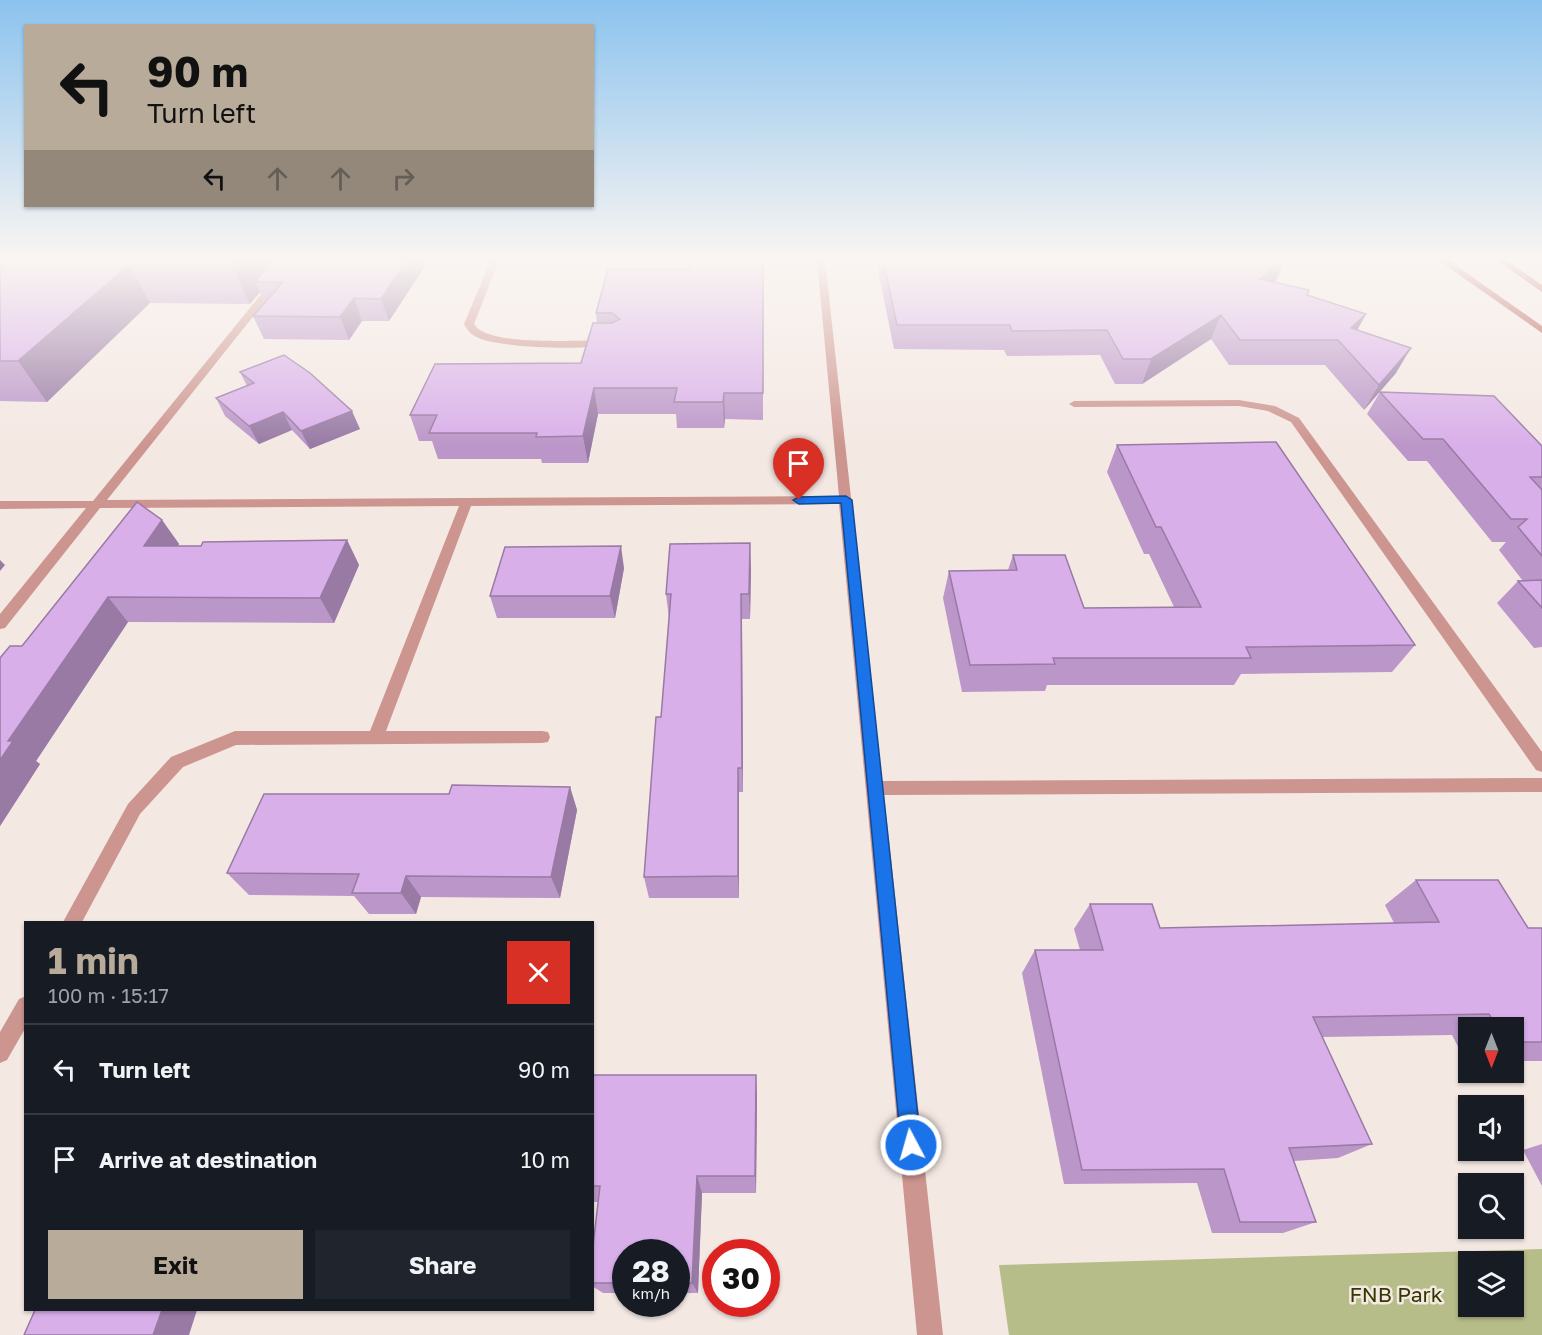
<!DOCTYPE html>
<html lang="en">
<head>
<meta charset="utf-8">
<style>
	:root { --surface:#171b24; --page:#20242c; --text:#f1f3f6; --muted:#9ea1a6; --line:#363941; --accent:#b9ab9a }
	body { margin:0; font-family:"Golos Text",sans-serif; background:var(--page); color:var(--text); height:100vh; display:flex; flex-direction:column; font-size:22px; white-space:nowrap }
	* { box-sizing:border-box; margin:0 }
	p { font-size:20px; color:var(--muted) }
	.icon { flex:none; width:33px; height:33px; fill:none; stroke:currentColor; stroke-width:2; stroke-linecap:round; stroke-linejoin:round }
	.map { position:relative; flex:1; overflow:hidden }
	.drawer { position:absolute; left:24px; top:921px; width:570px; height:390px; display:flex; flex-direction:column; background:var(--surface); border-radius:0px; box-shadow:0 2px 4px #0004 }
	.drawer>* { flex:none }
	.guide { position:absolute; left:24px; top:24px; width:570px; height:183px; border-radius:0px; box-shadow:0 2px 4px #0004; background:#b9ab9a; color:#111; overflow:hidden }
	.needle { width:39px; rotate:180deg }
	.controls { position:absolute; left:1458px; top:1017px; display:grid; gap:12px }
	.controls a { display:grid; place-items:center; width:66px; height:66px; border-radius:0px; background:var(--surface); box-shadow:0 2px 4px #0004; font-size:30px }
	.speed { position:absolute; left:612px; top:1239px; display:flex; gap:12px; font-size:30px; font-weight:700; text-align:center }
	.speed>* { display:grid; place-content:center; width:78px; height:78px; border-radius:50%; background:var(--surface); box-shadow:0 2px 4px #0004; line-height:1 }
	.speed small { font-size:15px; font-weight:400 }
	.speed .limit { border:9px solid #d22; background:#fff; color:#111 }
	.pin { position:absolute; display:grid; place-items:center; width:51px; height:51px; color:#fff; margin:-62px -26px; border-radius:50% 50% 50% 0; rotate:-45deg; box-shadow:0 0 6px #0007 }
	.pin .icon { rotate:45deg }
	.me { position:absolute; width:66px; margin:-33px; rotate:354deg; stroke-linejoin:round; filter:drop-shadow(0 0 4px #0008) }
	.turn { display:flex; align-items:center; gap:21px; height:126px; padding:0 24px; font-size:27px }
	.turn .icon { width:78px; height:78px; stroke-width:2.5 }
	.turn b { display:block; font-size:42px; line-height:51px }
	.lanes { display:flex; align-items:center; height:57px; padding:0 24px; background:#0003; justify-content:center; gap:30px; direction:ltr }
	.lanes .off { opacity:.35 }
	.round { display:grid; place-items:center; flex:none; width:63px; height:63px; border-radius:0px; background:var(--page) }
	.headline { display:flex; align-items:center; justify-content:space-between; height:102px; padding:0 24px }
	h1 { font-size:36px; font-weight:700; line-height:45px; color:var(--accent) }
	.action { display:flex; gap:12px; margin-top:auto; padding:12px 24px }
	.action a { flex:1; height:69px; border-radius:0px; background:var(--accent); color:#111; font-size:24px; font-weight:700; line-height:69px; text-align:center }
	.action a+a { background:var(--page); color:var(--text) }
	ul { padding:0; list-style:none }
	li { display:flex; align-items:center; gap:18px; height:90px; padding:0 24px; border-top:2px solid var(--line) }
	li div { flex:1 }
	li b { display:block; font-size:22px }
	li em { font-style:normal }
	.map>svg:first-child { display:block }
	.green { fill:#b7bd88; fill-rule:evenodd }
	.lines { fill:none; stroke-linecap:round; stroke-linejoin:round }
	.minor { fill:#cd958f; fill-rule:evenodd }
	.major { fill:#aa4943; fill-rule:evenodd }
	.wall { fill:#bb96c9 }
	.shaded-wall { fill:#987aa4 }
	.building { fill:#d9afea; stroke:#987aa4; stroke-width:1.5 }
	.route { fill:#1a73e8; stroke:#114b97; stroke-width:1.5 }
	.labels { text-anchor:middle; dominant-baseline:central; stroke-width:5; stroke-linejoin:round; paint-order:stroke }
	.near-park-label { font-size:21px; fill:#333700; stroke:#f4e8e3 }
</style>
</head>
<body>
<div class="map">
<svg width="1542" height="1335" viewBox="0 0 1542 1335">
	<rect width="100%" height="100%" fill="#f4e8e3"/>
	<path class="green" d="M1542,1249V1335H1009L999,1265ZM1468,1262H1514V1306H1468Z"/>
	<g class="lines">
		<path class="minor" d="M289,260H298L107,500L839,496L817,260H825L882,781L1542,778V792L884,795L943,1335H917L839,504L471,506L386,731H542L548,732L550,737L548,742L542,743L236,745L183,767L140,814L82,922H63L128,804L171,757L235,731H370L459,506L100,508L5,628L0,629V614L86,508L0,509V501H93Z
			M491,260H499L474,324C486,347 581,340 606,340L610,341V345C583,350 507,348 481,339C473,336 468,332 464,324Z
			M1239,400L1275,406L1299,418L1542,752V772L1536,770L1291,422L1268,411L1239,406L1074,407L1069,404L1074,401Z
			M26,996V1027L7,1060L0,1063V1032L19,999Z"/>
		<path class="major" d="M1438,260H1448L1542,326V333Z
			M1496,260H1506L1542,285V292Z"/>
	</g>
	<path class="wall" d="M66,260H429L389,321H362L349,340L264,339L253,316L265,303L260,292L250,304L150,303L47,402L0,401V264H61Z
		M763,260V420L725,419L724,428H677L676,414H598L588,463H542L541,459H438L432,441H419L410,415L581,363L597,323L596,313L689,269Z
		M876,260H1285L1276,281L1274,282L1307,295L1357,331L1396,373L1364,410L1325,365H1229L1211,339L1142,384H1115L1100,355L1007,356L1004,350L894,349Z
		M240,372L360,429L310,449L292,430L259,444L225,416L216,398L247,386Z
		M1380,392L1542,446V647L1534,648L1497,603L1518,581H1523L1499,550L1506,542H1492L1427,461H1408L1367,414Z
		M1117,445L1415,645L1392,672L1241,674L1234,685H1047L1045,691L962,692L943,598L949,571L1008,570L1013,555L1084,608L1174,607L1149,554H1144L1107,472Z
		M162,520L179,544L178,546H201L347,540L359,565L334,623L128,622L36,761L40,764L0,826V658L22,646Z
		M624,568L615,618H497L490,596Z
		M751,569L750,619H742L743,792H739V898H649L644,877L661,717L669,618L666,594Z
		M570,787L577,810L560,898L421,897L416,914H369L354,896L249,895L227,873L449,794Z
		M1416,880L1528,928H1542V1061H1514V1028H1468V1062H1466L1452,1035L1322,1037L1372,1144L1338,1158L1294,1161L1316,1222L1283,1233H1212L1197,1183L1064,1184L1022,973L1035,950H1080L1074,929L1090,904L1160,928L1394,923L1385,905Z
		M592,1075H756L757,1097L756,1193H702L698,1293H676V1252H626V1293H603L592,1286V1254L598,1202H592Z
		M1542,1144V1186L1523,1150Z"/>
	<path class="shaded-wall" d="M237,260H279L255,282L260,292L250,304L232,266Z
		M407,260H429L389,321L381,299Z
		M1283,260H1285L1276,281L1250,303L1260,279Z
		M129,265L150,303L47,402L18,361Z
		M354,298L362,321L349,340L340,317Z
		M1366,314L1353,338L1351,328Z
		M1221,315L1211,339L1142,384L1151,359Z
		M1411,348L1396,373L1364,410L1379,385Z
		M594,388L598,414L588,463L583,436Z
		M724,393L725,419L724,428L723,402Z
		M352,411L360,429L310,449L301,431Z
		M283,412L292,430L259,444L249,426Z
		M162,520L179,544L162,570L144,546Z
		M347,540L359,565L334,623L320,598Z
		M750,543L751,569L750,619L749,594Z
		M621,546L624,568L615,618L610,596Z
		M0,560L5,565L0,571Z
		M741,594L742,619L743,792L742,768Z
		M108,597L128,622L36,761L40,764L0,826V760L8,741Z
		M738,768L739,792V898L738,876Z
		M570,787L577,810L560,898L551,877Z
		M406,876L421,897L416,914L401,893Z
		M756,1075L757,1097L756,1193L755,1176Z
		M697,1176L702,1193L698,1293L692,1283Z
		M162,1310H197L189,1335H153Z"/>
	<path class="building" d="M66,260H237L232,266L129,265L18,361H0V264H61Z
		M273,260H407L381,299L354,298L340,317L253,316L283,282H255Z
		M690,260H763V393H724L723,402H674L677,388H594L583,436L536,437L537,433H429L437,415H410L435,364L581,363L593,323H612L620,319L612,313H596L608,269H689Z
		M883,260H1283L1260,279L1309,290L1307,295L1366,314L1351,328L1411,348L1379,385L1338,340H1240L1221,315L1151,359H1123L1107,330L1012,331L1010,325H897Z
		M284,355L310,373L352,411L301,431L283,412L249,426L216,398L254,383L240,372Z
		M1380,392L1494,396L1542,446V477H1530L1542,490V556L1518,527L1527,519H1511L1443,439H1423Z
		M1276,442L1415,645L1246,647L1251,658H1053L1055,664L970,665L949,571L1017,570L1013,555H1065L1084,608L1201,607L1161,527H1156L1117,445Z
		M137,502L162,520L144,546H201L203,542L347,540L320,598L108,597L8,741H13L0,760V658L10,646H22Z
		M750,543L749,594H741L742,768H738V876L644,877L656,717H661L671,594H666L670,544Z
		M621,546L610,596H490L505,547Z
		M1542,580V608L1518,581Z
		M452,785L570,787L551,877L406,876L401,893H352L359,874L227,873L264,794H449Z
		M1416,880H1498L1528,928H1542V1042H1514V1028H1497L1489,1014L1313,1017L1372,1144L1289,1148L1316,1222H1240L1224,1169L1082,1170L1035,950H1103L1090,904H1152L1160,928L1439,922Z
		M592,1075H756L755,1176H697L692,1283H676V1252H626V1283H592V1254L600,1186H592Z
		M35,1310H162L153,1335H24Z"/>
	<linearGradient id="sky" x2="0" y2="1"><stop stop-color="#8bc3ee"/><stop offset="0.58" stop-color="#faf5f2"/><stop offset="1" stop-color="#faf5f2" stop-opacity="0"/></linearGradient>
	<rect width="1542" height="447" fill="url(#sky)"/>
	<path class="route" d="M846,496L852,500L921,1145L918,1152L911,1155L904,1152L901,1145L841,503L799,504L793,500L799,497Z"/>
	<g class="labels">
		<g class="near-park-label">
			<text x="1396" y="1294">FNB Park</text>
		</g>
	</g>
</svg>
<div class="controls">
<a><svg class="needle" viewBox="-14 -14 28 28"><path d="M0-13l5 13h-10z" fill="#e53935"/><path d="M0 13l5-13h-10z" fill="#9ea1a6"/></svg></a>
<a><svg class="icon" aria-label="sound" viewBox="0 0 24 24"><path d="M4 9h4l5-4v14l-5-4H4zM17 9q2 3 0 6"/></svg></a>
<a><svg class="icon" aria-label="search" viewBox="0 0 24 24"><circle cx="10" cy="10" r="6"/><path d="M15 15l6 6"/></svg></a>
<a><svg class="icon" aria-label="layers" viewBox="0 0 24 24"><path d="M12 4l9 5-9 5-9-5zM3 14l9 5 9-5"/></svg></a>
</div>
<div class="speed"><div>28<small>km/h</small></div><div class="limit">30</div></div>
<div class="pin" style="left:799px;top:500px;background:#d93025"><svg class="icon" aria-label="arrive" viewBox="0 0 24 24"><path d="M6 21V4h12l-3 4 3 4H6"/></svg></div>
<svg class="me" style="left:911px;top:1145px" viewBox="-20 -20 40 40"><circle r="17" fill="#1a73e8" stroke="#fff" stroke-width="3"/><path d="M0-11L8 9 0 5-8 9z" fill="#fff"/></svg>
<div class="guide">
<div class="turn"><svg class="icon" aria-label="left" viewBox="0 0 24 24"><path d="M17 20v-9H6M10 6l-5 5 5 5"/></svg><div><b>90 m</b>Turn left</div></div>
<div class="lanes"><svg class="icon" aria-label="left" viewBox="0 0 24 24"><path d="M17 20v-9H6M10 6l-5 5 5 5"/></svg><svg class="icon off" aria-label="ahead" viewBox="0 0 24 24"><path d="M12 20V5M6 11l6-6 6 6"/></svg><svg class="icon off" aria-label="ahead" viewBox="0 0 24 24"><path d="M12 20V5M6 11l6-6 6 6"/></svg><svg class="icon off" aria-label="right" viewBox="0 0 24 24"><path d="M7 20v-9h11M14 6l5 5-5 5"/></svg></div>
</div>
<section class="drawer">
<div class="headline"><div><h1>1 min</h1><p>100 m · 15:17</p></div><a class="round" style="background:#d93025;color:#fff"><svg class="icon" aria-label="close" viewBox="0 0 24 24"><path d="M6 6l12 12M18 6L6 18"/></svg></a></div>
<ul>
<li><svg class="icon" aria-label="left" viewBox="0 0 24 24"><path d="M17 20v-9H6M10 6l-5 5 5 5"/></svg><div><b>Turn left</b></div><em>90 m</em></li>
<li><svg class="icon" aria-label="arrive" viewBox="0 0 24 24"><path d="M6 21V4h12l-3 4 3 4H6"/></svg><div><b>Arrive at destination</b></div><em>10 m</em></li>
</ul>
<div class="action"><a>Exit</a><a>Share</a></div>
</section>
</div>
</body>
</html>
